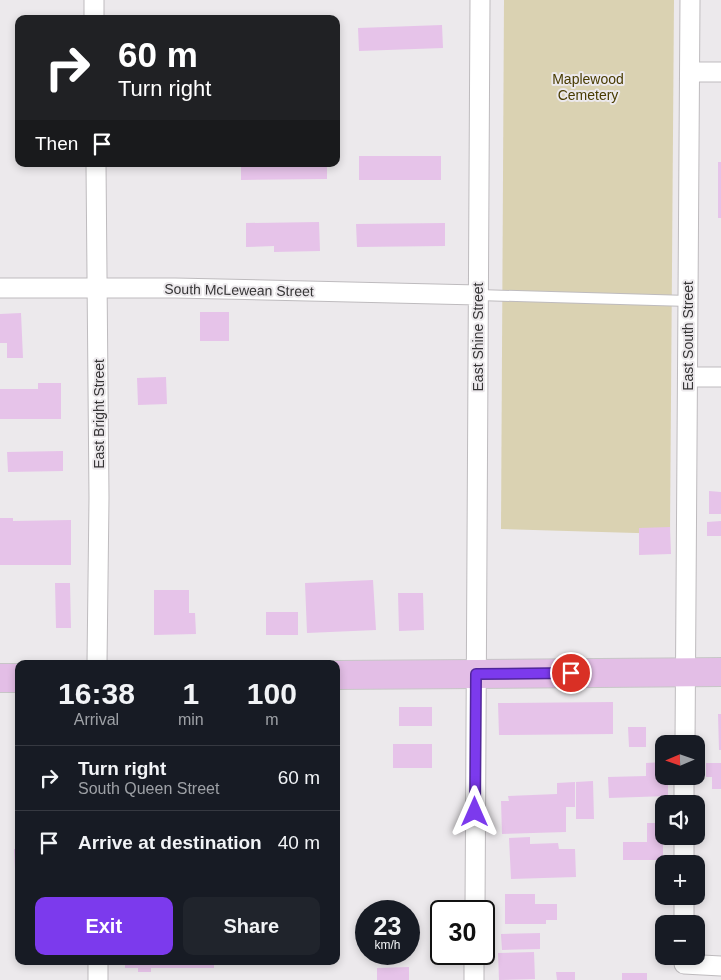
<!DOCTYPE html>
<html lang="en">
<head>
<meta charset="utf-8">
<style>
	:root { --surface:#171b24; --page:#20242c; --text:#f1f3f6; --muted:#9ea1a6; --line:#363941; --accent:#7c3aed }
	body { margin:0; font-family:Helvetica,sans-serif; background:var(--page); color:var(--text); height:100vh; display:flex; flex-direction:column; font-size:19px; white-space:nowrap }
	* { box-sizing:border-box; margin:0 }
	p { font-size:16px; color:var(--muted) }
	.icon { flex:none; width:28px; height:28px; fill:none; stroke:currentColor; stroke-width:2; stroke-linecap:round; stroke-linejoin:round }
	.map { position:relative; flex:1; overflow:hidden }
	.sheet { position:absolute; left:15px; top:660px; width:325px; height:305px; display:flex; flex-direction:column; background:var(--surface); border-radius:10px; box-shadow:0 2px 8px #0003 }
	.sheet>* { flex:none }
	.banner { position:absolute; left:15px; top:15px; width:325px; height:152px; border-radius:10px; box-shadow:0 2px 8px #0003; background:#202124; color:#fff; overflow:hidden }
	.needle { width:32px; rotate:268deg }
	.buttons { position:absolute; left:655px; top:735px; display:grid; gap:10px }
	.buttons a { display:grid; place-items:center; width:50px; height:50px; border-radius:10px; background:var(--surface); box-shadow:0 2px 8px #0003; font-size:25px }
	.speed { position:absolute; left:355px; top:900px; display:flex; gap:10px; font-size:25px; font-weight:700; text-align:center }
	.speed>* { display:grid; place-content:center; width:65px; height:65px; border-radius:50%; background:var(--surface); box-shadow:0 2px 8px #0003; line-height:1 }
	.speed small { font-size:12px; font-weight:400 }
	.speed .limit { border:2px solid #111; border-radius:8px; background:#fff; color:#111 }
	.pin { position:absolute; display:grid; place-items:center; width:42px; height:42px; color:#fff; margin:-21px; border:2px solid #fff; border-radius:50%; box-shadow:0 1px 5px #0007 }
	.me { position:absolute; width:55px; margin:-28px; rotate:0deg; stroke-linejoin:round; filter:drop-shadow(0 0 4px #0008) }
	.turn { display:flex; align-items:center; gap:18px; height:105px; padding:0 20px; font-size:22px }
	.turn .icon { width:65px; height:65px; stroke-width:2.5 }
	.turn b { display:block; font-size:35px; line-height:42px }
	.then { display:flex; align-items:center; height:48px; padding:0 20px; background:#0003; gap:10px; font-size:19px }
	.eta { display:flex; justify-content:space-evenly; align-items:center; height:85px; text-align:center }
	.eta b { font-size:30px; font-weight:600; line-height:35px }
	.action { display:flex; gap:10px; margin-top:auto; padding:10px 20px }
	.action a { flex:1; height:58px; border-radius:10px; background:var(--accent); color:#fff; font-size:20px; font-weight:600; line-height:58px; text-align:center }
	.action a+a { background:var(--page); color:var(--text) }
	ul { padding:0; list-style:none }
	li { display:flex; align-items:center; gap:15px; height:65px; padding:0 20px; border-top:1px solid var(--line) }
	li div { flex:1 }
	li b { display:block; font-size:19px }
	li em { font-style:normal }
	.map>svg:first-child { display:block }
	.green { fill:#dad2b2 }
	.building { fill:#e6c3e9 }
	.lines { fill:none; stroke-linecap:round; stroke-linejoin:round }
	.service-casing { stroke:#bebbbe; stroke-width:12 }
	.minor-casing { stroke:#bebbbe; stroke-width:21 }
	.primary-casing { stroke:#c7c6c7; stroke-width:30 }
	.service { stroke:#fff; stroke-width:10 }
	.minor { stroke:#fff; stroke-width:19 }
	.primary { stroke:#e3bee6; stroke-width:28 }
	.route-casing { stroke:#51269a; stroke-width:12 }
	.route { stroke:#7c3aed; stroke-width:9 }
	.labels { text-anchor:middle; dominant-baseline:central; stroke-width:4; stroke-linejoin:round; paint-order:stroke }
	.park-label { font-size:14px; fill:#483b00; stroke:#ece9ec }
	.street-label { font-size:14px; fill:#363536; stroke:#ece9ec }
</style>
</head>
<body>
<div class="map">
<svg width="721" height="980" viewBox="0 0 721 980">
	<rect width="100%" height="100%" fill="#ece9ec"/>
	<path class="green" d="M504,0H674L670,534L501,529Z"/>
	<path class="building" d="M442,25L443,48L359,51L358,28Z
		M359,156H441V180H359Z
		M718,162H721V218H718Z
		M241,164H327V179L241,180Z
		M319,222L320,251L274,252V246L246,247V223Z
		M445,223V246L357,247L356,224Z
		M200,312H229V341H200Z
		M21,313L23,358H7V343H0V314Z
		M166,377L167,404L138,405L137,378Z
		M38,383H61V419H0V389H38Z
		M63,451V471L8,472L7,452Z
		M709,491L721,492V514H709Z
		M0,518H13V521L71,520V565H0Z
		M721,521V536H707V522Z
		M670,527L671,554L639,555V528Z
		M373,580L376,630L307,633L305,583Z
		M55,583H70L71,628H56Z
		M154,590H189V613H195L196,634L154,635Z
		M398,593H423L424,630L399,631Z
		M266,612H298V635H266Z
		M613,702V734L499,735L498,703Z
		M399,707H432V726H399Z
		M718,714H721V750H719Z
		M628,727H646V747H629Z
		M393,744H432V768H393Z
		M664,762V776H668V796L609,798L608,777L646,776V763Z
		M706,763H721V789H712V777H706Z
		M593,781L594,819H576V782Z
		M575,782V807H566V832L502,834L501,801H509L508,796L557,794V783Z
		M647,823H663V860H623V842H647Z
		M530,837V844L558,843L559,849H575L576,877L511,879L509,838Z
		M14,849H19V869H15Z
		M505,894H535V904H557V920H546V924H505Z
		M540,933V949L502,950L501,934Z
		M534,952L535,979L499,980L498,953Z
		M125,961H214V968H151V972H138V968H125Z
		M409,967V980H377V968Z
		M556,972H575V980H557Z
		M622,973H647V980H622Z"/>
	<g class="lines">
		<defs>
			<path id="service" d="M478,295L689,301"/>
			<path id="minor" d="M94,0V19
				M690,72H721
				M96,164L99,498L97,664
				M0,288H175L478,295
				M688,377H721
				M685,744L690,0
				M684,804V776
				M684,864V836
				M475,911L480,0
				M684,924V896
				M98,961V980
				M684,964L721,966
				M474,980V954"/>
			<path id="primary" d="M336,675L721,672
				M0,678H19"/>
		</defs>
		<use href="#service" class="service-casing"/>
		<use href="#minor" class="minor-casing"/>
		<use href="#primary" class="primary-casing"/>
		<use href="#service" class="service"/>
		<use href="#minor" class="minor"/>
		<use href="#primary" class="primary"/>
	</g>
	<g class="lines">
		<defs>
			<path id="route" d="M475,812L476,674L571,673"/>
		</defs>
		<use href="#route" class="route-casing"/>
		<use href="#route" class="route"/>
	</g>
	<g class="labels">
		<g class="park-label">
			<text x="588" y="79">Maplewood<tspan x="588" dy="16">Cemetery</tspan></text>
		</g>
		<g class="street-label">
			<text transform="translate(239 290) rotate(1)">South McLewean Street</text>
			<text transform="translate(688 336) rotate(-90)">East South Street</text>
			<text transform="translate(478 337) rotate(-90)">East Shine Street</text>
			<text transform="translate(99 414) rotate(-90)">East Bright Street</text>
		</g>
	</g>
</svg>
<div class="buttons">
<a><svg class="needle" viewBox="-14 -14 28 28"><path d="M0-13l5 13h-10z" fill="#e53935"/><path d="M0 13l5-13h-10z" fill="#9ea1a6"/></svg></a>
<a><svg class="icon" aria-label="sound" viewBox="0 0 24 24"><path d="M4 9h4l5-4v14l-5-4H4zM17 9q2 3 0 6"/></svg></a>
<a>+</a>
<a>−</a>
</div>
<div class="speed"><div>23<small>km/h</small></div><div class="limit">30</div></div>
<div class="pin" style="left:571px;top:673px;background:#d93025"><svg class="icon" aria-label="arrive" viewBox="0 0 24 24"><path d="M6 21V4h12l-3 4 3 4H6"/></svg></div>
<svg class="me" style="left:475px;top:812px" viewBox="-20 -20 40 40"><path d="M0-17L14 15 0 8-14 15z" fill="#7c3aed" stroke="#fff" stroke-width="4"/></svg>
<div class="banner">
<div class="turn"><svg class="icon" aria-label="right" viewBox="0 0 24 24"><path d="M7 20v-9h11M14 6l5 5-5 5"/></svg><div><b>60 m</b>Turn right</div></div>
<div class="then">Then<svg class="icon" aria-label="arrive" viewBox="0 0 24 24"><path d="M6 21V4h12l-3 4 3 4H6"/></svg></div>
</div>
<section class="sheet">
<div class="eta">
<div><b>16:38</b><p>Arrival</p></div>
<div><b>1</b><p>min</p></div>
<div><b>100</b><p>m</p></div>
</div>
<ul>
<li><svg class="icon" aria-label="right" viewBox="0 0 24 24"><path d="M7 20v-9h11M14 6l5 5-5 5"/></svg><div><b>Turn right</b><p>South Queen Street</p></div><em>60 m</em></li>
<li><svg class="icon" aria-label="arrive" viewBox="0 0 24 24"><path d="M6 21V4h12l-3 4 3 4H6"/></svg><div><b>Arrive at destination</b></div><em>40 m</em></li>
</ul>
<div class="action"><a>Exit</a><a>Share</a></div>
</section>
</div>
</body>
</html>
